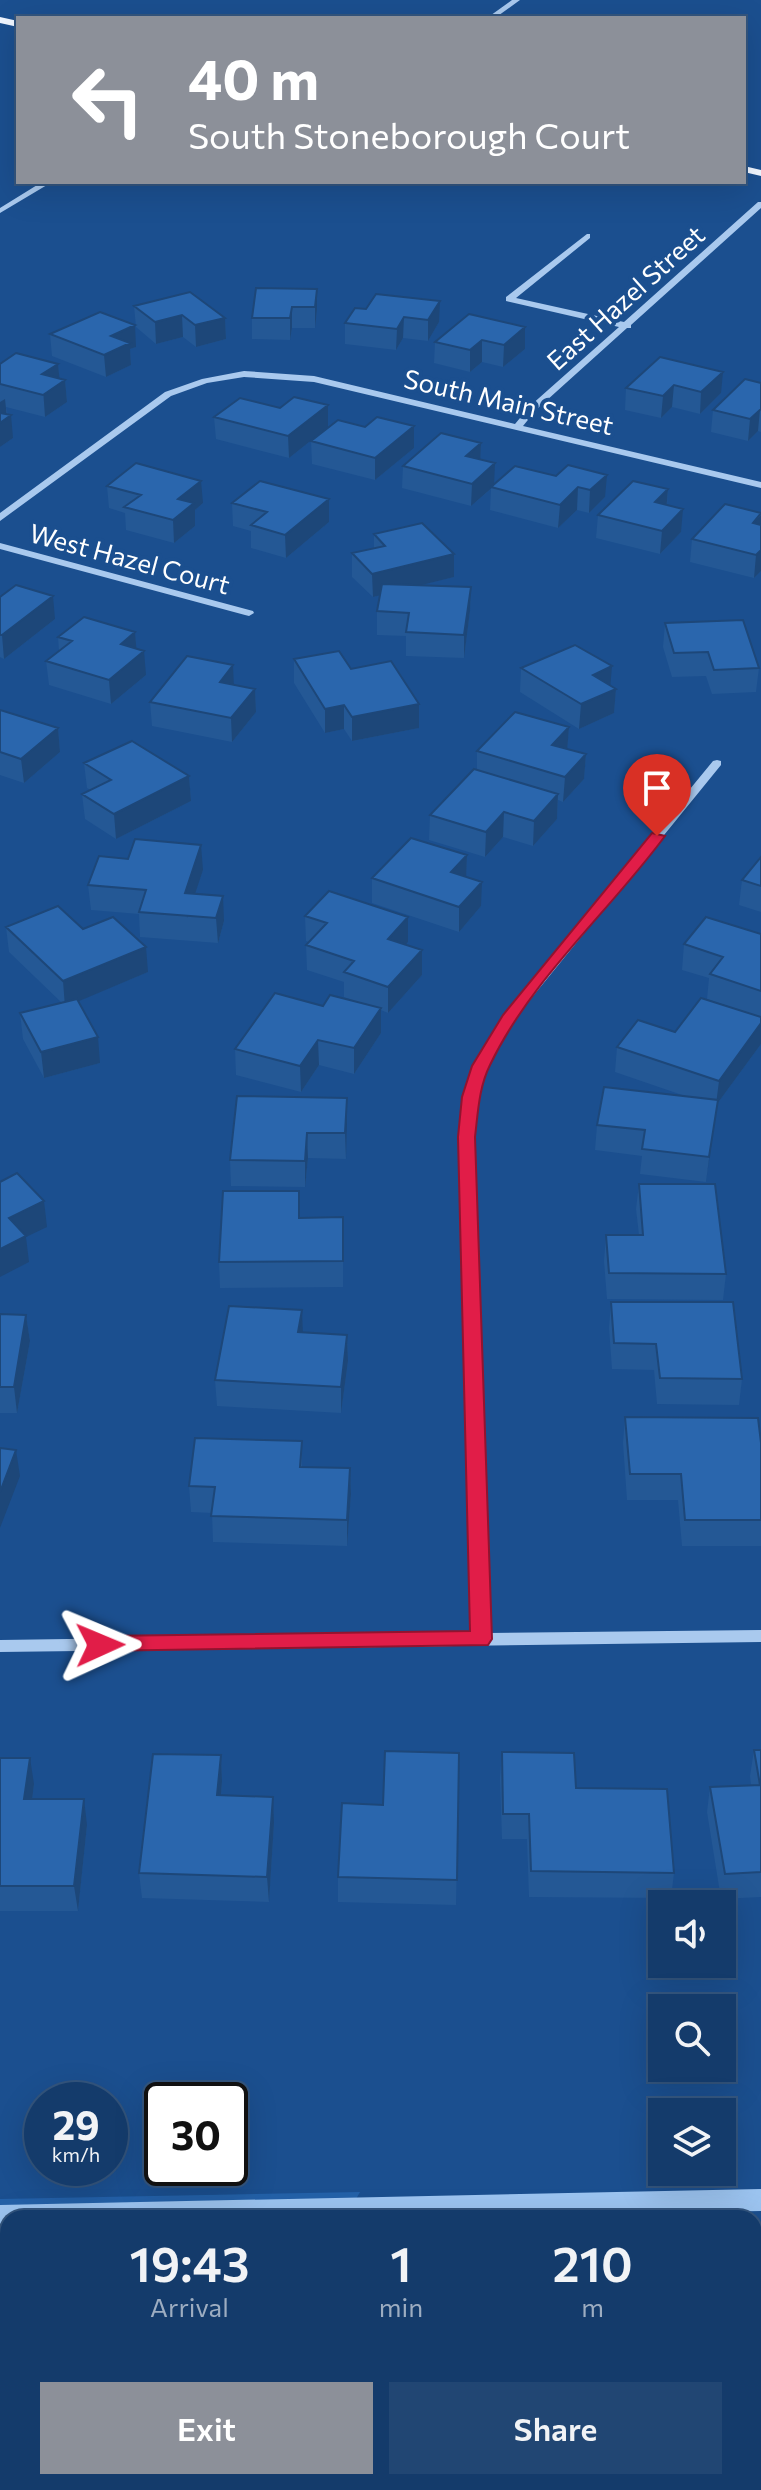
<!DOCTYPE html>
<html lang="en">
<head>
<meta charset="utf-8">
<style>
	:root { --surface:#143b6b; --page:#214673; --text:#f1f3f6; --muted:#9dadc1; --line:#33557e; --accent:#8c9099 }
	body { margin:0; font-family:Commissioner,sans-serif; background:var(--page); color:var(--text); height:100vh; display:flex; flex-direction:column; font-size:30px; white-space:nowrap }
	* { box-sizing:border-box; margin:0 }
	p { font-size:26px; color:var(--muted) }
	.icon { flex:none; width:44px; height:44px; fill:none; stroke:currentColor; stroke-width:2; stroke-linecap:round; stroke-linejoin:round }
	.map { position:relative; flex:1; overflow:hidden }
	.details { position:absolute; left:0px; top:2210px; width:762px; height:280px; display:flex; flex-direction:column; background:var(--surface); border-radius:24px 24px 0 0; box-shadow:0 8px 32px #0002,0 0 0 2px var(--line) }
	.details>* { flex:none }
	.top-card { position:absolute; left:16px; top:16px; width:730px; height:168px; border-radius:0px; box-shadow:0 8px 32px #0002,0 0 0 2px var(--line); background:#8c9099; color:#fff; overflow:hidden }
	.tools { position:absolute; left:648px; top:1890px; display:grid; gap:16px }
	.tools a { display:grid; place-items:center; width:88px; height:88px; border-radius:0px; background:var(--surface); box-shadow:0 8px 32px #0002,0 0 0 2px var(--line); font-size:40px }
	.speed { position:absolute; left:24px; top:2082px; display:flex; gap:16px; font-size:40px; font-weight:700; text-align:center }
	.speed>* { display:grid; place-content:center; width:104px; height:104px; border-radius:50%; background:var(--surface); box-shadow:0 8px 32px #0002,0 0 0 2px var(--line); line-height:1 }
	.speed small { font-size:20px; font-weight:400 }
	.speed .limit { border:4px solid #111; border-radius:12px; background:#fff; color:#111 }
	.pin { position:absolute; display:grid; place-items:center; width:68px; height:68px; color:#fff; margin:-82px -34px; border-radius:50% 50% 50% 0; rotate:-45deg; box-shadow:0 0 8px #0007 }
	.pin .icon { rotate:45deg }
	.me { position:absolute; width:88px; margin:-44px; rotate:89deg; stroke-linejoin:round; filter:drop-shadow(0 0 6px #0008) }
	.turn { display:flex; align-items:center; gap:28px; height:168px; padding:0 40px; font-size:36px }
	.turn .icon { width:104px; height:104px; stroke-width:2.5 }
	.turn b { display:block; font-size:56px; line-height:68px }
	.eta { display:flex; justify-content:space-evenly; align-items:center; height:136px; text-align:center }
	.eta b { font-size:48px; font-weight:600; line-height:56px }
	.action { display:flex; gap:16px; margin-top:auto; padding:16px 40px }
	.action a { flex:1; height:92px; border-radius:0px; background:var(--accent); color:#fff; font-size:32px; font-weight:600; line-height:92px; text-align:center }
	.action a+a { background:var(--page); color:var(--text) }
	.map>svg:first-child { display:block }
	.green { fill:#2461a8 }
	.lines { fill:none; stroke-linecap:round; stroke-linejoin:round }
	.stream { fill:#9cc4f0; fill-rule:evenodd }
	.minor { fill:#a9c9ee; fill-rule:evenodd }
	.major { fill:#f0f6ff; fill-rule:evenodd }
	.wall { fill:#245895 }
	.shaded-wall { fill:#1d4779 }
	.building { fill:#2a66ad; stroke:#1d4779; stroke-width:2 }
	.route { fill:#e11d48; stroke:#92132f; stroke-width:2 }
	.labels { text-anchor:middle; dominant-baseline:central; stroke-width:8; stroke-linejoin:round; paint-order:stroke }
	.far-street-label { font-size:26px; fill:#fff; stroke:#1b4f8f }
</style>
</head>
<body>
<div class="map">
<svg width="761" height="2490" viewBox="0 0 761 2490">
	<rect width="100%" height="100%" fill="#1b4f8f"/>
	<path class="green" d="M360,2192L345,2218H8V2482H193L189,2490H0V2199Z"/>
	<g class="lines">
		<path class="stream" d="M761,2189V2211L409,2218H8V2226L0,2227V2205Z"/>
		<path class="minor" d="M512,0H520L495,18H487Z
			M42,182H52L0,213V208Z
			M758,202H761V208L631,325V328H627L536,410L523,426L761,482V488L314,382L244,377L207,383L171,396L0,521V513L165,392L202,379L244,371L314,376L515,424L530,406L619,327L506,301V297L587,234H590V238L516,298L624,322Z
			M0,543L253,611L254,613L249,616L245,615L0,549Z
			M717,760L721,761V765L516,1017L487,1066L478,1097L473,1137L489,1633L761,1630V1642L0,1652V1640L473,1633L459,1137L464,1097L475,1066L507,1012L713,761Z"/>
		<path class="major" d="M0,17L18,21V27L0,23Z
			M744,166L761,170V176L744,172Z"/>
	</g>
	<path class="wall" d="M317,289V310L315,328H292L290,340L252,339V318Z
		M376,294L439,322L428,341L403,338L396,350L345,344V323L366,309Z
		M134,306L225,318L226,339L196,347L183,337L156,344L136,327Z
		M525,327V349L503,367L482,362L470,372L434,363L435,342Z
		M50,334L136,347L130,349L131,365L106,377L52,356Z
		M660,357L721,393L700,414L672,407L661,418L625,410L626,388Z
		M0,364H58L59,378L65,380L67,402L45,417L6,407L13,438L0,447Z
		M761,383V432L758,431L748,441L711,432L713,410Z
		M328,405V427L289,458L216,439L214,417Z
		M311,441L414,448L375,480L312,464Z
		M481,443L480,459L495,484L556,476L568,465L605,497L589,513L577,510L558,528L490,510L491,489L471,506L402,488L403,466Z
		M107,486L203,503L195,510V526L174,543L126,530L125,513L109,508Z
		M668,489L667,505L681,532L660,554L596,538L598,515Z
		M329,499V522L286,558L251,548V531L233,526L232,503Z
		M761,513V571L754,578L690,562L692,539Z
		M374,534L454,554V577L420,585L471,587L470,611L464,658L406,656V636L377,635V611L380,595L373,597L352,577V553L374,548Z
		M0,597L55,619L4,659L0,657Z
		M665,623L759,668L756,692L712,694L706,676L672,677L663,647Z
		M135,632L136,648L146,675L111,704L49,685L46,661L59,651L58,637Z
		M294,659L351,669L419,728L352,741L344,729L325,733L294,683Z
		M521,668L616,689L614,713L579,729L520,692Z
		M234,684L255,689L256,712L232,742L152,726L150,702Z
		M0,710L58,728L60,752L24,783L0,775Z
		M569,727L567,749L586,754L584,779L563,802L558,800L557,819L533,846L503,837L485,857L429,840L430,815L477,770V751Z
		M84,763L189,776L191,801L116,839L85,819L82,794L91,790L87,788Z
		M467,855L466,876L481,906L459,932L372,903V878Z
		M761,857V912L739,905L742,880Z
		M203,870L195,893L224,921L218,943L140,937L139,914L91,910L88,885Z
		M305,916L408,917V942L405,944L422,950V975L388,1013L381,1010V1033L354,1074L319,1065L301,1092L236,1075L235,1049L323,1006L358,1002L344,997V982L307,970L306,945L309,942L306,941Z
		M6,927L83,929L148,972L78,1001L100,1063L44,1078L23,1039L20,1013L62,1003L9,952Z
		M761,934V1017L707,999L709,978L682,970L684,944Z
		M761,1017V1044L717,1104L706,1182L640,1174L642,1156L595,1150L597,1125L688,1097L615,1072L617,1047L675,1032Z
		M347,1098L346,1159L308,1158L305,1187L231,1186L230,1160Z
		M639,1184L726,1274L723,1300L607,1299L604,1261L606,1235H639L636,1209Z
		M343,1217V1287L220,1288L219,1262L300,1218Z
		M611,1302L742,1379L739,1405L657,1404L654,1370L612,1369L609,1328Z
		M302,1310V1333L347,1335L348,1361L341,1413L217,1406L215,1380Z
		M0,1314L26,1315L30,1341L17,1413H0Z
		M625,1417L761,1443V1546H682L678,1500H627L623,1443Z
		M302,1441V1467L350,1468L351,1494L347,1546L213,1542L212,1513L191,1512L189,1486Z
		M754,1750H761V1897L721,1899L707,1812L710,1787L751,1785L750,1776Z
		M502,1752L576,1788L674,1873L671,1898L529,1897L527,1839H502L500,1778Z
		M459,1753L456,1905L338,1902V1877L383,1805Z
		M221,1755L222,1781L221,1796L274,1823L269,1902L142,1898L139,1873Z
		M0,1758L34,1784L32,1799L87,1825L78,1911H0Z"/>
	<path class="shaded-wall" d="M317,289V310L315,328V307Z
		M440,301L439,322L428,341V320Z
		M292,307V328L290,340V318Z
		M182,315L183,337L156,344L155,322Z
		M404,317L403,338L396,350L397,329Z
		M225,318L226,339L196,347L195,325Z
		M135,325L136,347L130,349L131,365L106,377L104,355L111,336Z
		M525,327V349L503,367L504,345Z
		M482,340V362L470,372V350Z
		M58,364L60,384L65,380L67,402L45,417L42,374Z
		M723,372L721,393L700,414L701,392Z
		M674,385L672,407L661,418L663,396Z
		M5,399L7,418L11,415L13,438L0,447V402Z
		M328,405V427L289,458L288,436Z
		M760,409L758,431L748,441L750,419Z
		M414,426V448L375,480V458Z
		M481,443L480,466L466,456Z
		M495,463L494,486L471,506L472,484Z
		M607,475L605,497L589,513L590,490Z
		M201,481L203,503L195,510V526L174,543L173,520L178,499Z
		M578,487L577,510L558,528L560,505Z
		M668,489L666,512L655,502Z
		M329,499V522L286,558L285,535Z
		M683,509L681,532L660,554L662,531Z
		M761,515V524L760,536L753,523Z
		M761,550V571L754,578L756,555Z
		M454,554V577L373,597L372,574Z
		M471,587L470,611L464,658V635Z
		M53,596L55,619L4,659L2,635Z
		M135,632L137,656L121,644Z
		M144,651L146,675L111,704L109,680Z
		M233,665L234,689L220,682Z
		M612,666L610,690L593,675Z
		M255,689L256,712L232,742L231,718Z
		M616,689L614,713L579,729L581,704Z
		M419,704V728L352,741V717Z
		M344,705V729L325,733V709Z
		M569,727L567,752L552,745Z
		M58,728L60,752L24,783L21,759Z
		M586,754L584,779L563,802L565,777Z
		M189,776L191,801L116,839L114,814Z
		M558,794L557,819L533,846L534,821Z
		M504,812L503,837L485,857L486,832Z
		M201,845L203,870L187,918L185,893Z
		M467,855L466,880L451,872Z
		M482,882L481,906L459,932V907Z
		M223,896L224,921L218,943L216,918Z
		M408,917V942L388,964V939Z
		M146,947L148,972L65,1007L63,981Z
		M422,950V975L388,1013V987Z
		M381,1008V1033L354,1074V1048Z
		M761,1023V1044L717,1104L706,1182L719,1081Z
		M98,1037L100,1063L44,1078L41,1052Z
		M318,1040L319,1065L301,1092L300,1066Z
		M347,1098V1124L346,1159L345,1133Z
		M307,1133L308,1158L305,1187V1161Z
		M44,1201L47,1227L26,1237L29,1262L0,1277V1249L9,1218Z
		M302,1310L303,1336L298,1332Z
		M26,1315L30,1341L17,1413L14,1387Z
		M347,1335L348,1361L341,1413V1387Z
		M16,1450L20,1476L0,1528V1492Z
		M350,1468L351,1494L347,1546V1520Z
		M221,1755L222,1781L219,1821L217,1795Z
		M30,1758L34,1784L29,1824L24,1799Z
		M273,1797L274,1823L269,1902L267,1877Z
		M84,1799L87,1825L78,1911L74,1886Z
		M549,2482H555L553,2490H545Z"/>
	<path class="building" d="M256,288L317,289L315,307H292L290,318H252Z
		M190,292L225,318L195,325L182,315L155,322L134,306Z
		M376,294L440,301L428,320L404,317L397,329L345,323L355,308L366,309Z
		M100,312L135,325L111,336L130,343L104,355L50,334Z
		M469,314L525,327L504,345L482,340L470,350L435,342Z
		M16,353L58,364L42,374L65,380L43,395L0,384V364Z
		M660,357L723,372L701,392L674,385L663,396L626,388Z
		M745,379L761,383V409L750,419L713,410Z
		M294,397L328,405L288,436L214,417L240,398L280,408Z
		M0,413L11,415L0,423Z
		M377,417L414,426L375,458L311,441L338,420L365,427Z
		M441,433L481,443L466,456L495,463L472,484L403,466Z
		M136,463L201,481L178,499L194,503L173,520L124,507L141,495L107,486Z
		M568,465L607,475L590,490L578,487L560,505L491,487L515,466L556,476Z
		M260,481L329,499L285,535L251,525L267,512L232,503Z
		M633,481L668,489L655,502L683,509L662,531L598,515Z
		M725,504L761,513L753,523L761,525V550L756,555L692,539Z
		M422,523L454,554L372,574L352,553L385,546L374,534Z
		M382,584L471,587L464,635L406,632L409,613L377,611Z
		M16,585L53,596L2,635H0V597Z
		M84,617L135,632L121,644L144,651L109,680L46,661L72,641L58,637Z
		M743,620L759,668L714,670L708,652L674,653L665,623Z
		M575,645L612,666L593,675L616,689L581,704L521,668Z
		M339,651L351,669L391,661L419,704L352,717L344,705L325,709L294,659Z
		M187,656L233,665L220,682L255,689L231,718L150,702Z
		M0,710L58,728L21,759L0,752Z
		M515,712L569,727L552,745L586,754L565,777L477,751Z
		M132,741L189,776L114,814L82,794L111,780L84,763Z
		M474,769L558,794L534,821L504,812L486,832L430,815Z
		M411,838L467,855L451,872L482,882L459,907L372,878Z
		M135,839L201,845L185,893L223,896L216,918L139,912L146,890L88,885L99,856L128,859Z
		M761,857V886L742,880Z
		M329,891L408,917L388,939L422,950L388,987L344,972L354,961L306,945L327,923L305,916Z
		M58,906L83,929L113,917L146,947L63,981L6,927Z
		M706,917L761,934V991L710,974L723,957L684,944Z
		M275,993L323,1006L330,995L381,1008L354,1048L318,1040L300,1066L235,1049Z
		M701,998L761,1017V1023L719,1081L617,1047L638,1020L675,1032Z
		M77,999L98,1037L41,1052L20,1013Z
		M604,1087L718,1100L709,1157L642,1149L645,1130L597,1125Z
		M237,1096L347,1098L345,1133H307L305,1161L230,1160Z
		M17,1173L44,1201L9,1218L26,1236L0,1249V1182Z
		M639,1184H715L726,1274L609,1273L606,1235H643Z
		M223,1191H299V1218L343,1217V1261L219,1262Z
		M611,1302H733L742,1379L660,1378L656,1344L614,1343Z
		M229,1306L302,1310L298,1332L347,1335L341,1387L215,1380Z
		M0,1314L26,1315L14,1387H0Z
		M625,1417L758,1418L761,1443V1520H685L681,1474H630Z
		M195,1438L302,1441L300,1467L350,1468L347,1520L211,1516L215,1487L189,1486Z
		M0,1448L16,1450L0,1492Z
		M754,1750H761V1872L725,1874L710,1787L760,1785Z
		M385,1751L459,1753L457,1880L338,1877L342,1803L383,1805Z
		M502,1752L574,1753L576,1788L667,1789L674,1873L531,1871L529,1814H503Z
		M153,1754L221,1755L217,1795L273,1797L267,1877L139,1873Z
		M0,1758H30L24,1799H84L74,1886H0Z
		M336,2482H549L545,2490H332Z"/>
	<path class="route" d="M652,833L665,836C609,912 531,979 490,1065C479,1087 478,1112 475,1137L492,1639L488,1645L93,1651L90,1645L93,1639L100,1636L470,1631L458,1137L462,1097L472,1066L503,1015Z"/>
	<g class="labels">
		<g class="far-street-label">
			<text transform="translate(625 297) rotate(-42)">East Hazel Street</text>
			<text transform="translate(509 401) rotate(13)">South Main Street</text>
			<text transform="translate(130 558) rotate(15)">West Hazel Court</text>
		</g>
	</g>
</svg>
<div class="tools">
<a><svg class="icon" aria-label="sound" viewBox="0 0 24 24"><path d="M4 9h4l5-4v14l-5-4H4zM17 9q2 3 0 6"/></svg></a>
<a><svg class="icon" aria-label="search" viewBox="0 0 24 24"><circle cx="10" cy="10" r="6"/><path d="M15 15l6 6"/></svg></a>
<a><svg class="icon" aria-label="layers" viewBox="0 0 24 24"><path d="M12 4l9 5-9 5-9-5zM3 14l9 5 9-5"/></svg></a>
</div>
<div class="speed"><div>29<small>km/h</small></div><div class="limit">30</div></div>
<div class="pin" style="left:657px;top:836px;background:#d93025"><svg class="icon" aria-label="arrive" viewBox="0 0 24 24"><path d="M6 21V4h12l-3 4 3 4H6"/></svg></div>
<svg class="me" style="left:100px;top:1645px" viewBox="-20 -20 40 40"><path d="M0-17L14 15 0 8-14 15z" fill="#e11d48" stroke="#fff" stroke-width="4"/></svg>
<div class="top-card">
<div class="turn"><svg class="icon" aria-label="left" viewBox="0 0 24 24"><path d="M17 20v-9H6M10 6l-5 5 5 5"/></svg><div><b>40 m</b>South Stoneborough Court</div></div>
</div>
<section class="details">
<div class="eta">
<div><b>19:43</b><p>Arrival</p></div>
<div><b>1</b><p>min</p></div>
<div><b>210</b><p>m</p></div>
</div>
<div class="action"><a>Exit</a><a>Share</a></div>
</section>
</div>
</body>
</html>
